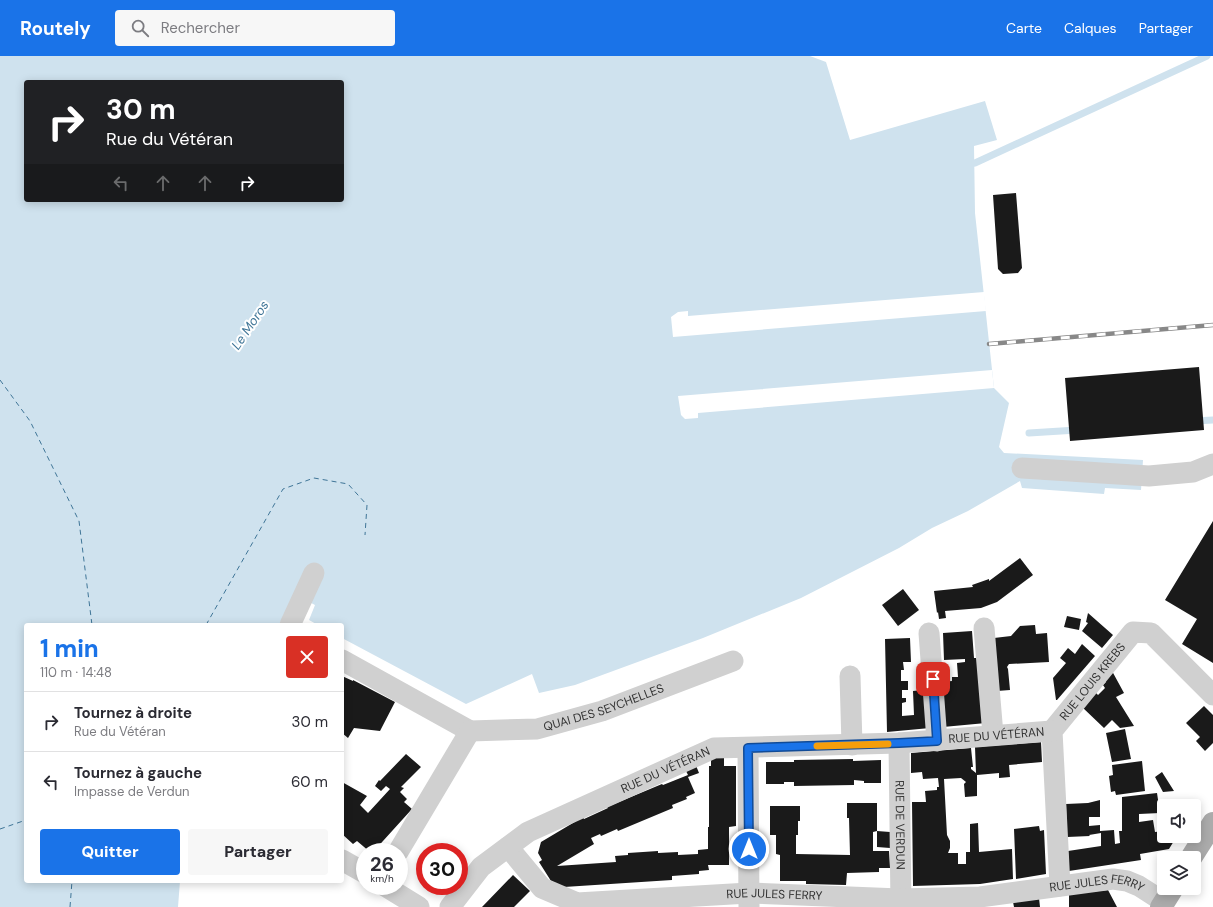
<!DOCTYPE html>
<html lang="fr">
<head>
<meta charset="utf-8">
<style>
	:root { --surface:#fff; --page:#f7f7f7; --text:#2b2b33; --muted:#7c7c81; --line:#e1e1e2; --accent:#1a73e8 }
	body { margin:0; font-family:"DM Sans",sans-serif; background:var(--page); color:var(--text); height:100vh; display:flex; flex-direction:column; font-size:15px; white-space:nowrap }
	* { box-sizing:border-box; margin:0 }
	p { font-size:13px; color:var(--muted) }
	.icon { flex:none; width:22px; height:22px; fill:none; stroke:currentColor; stroke-width:2; stroke-linecap:round; stroke-linejoin:round }
	.map { position:relative; flex:1; overflow:hidden }
	.sheet { position:absolute; left:24px; top:567px; width:320px; height:260px; display:flex; flex-direction:column; background:var(--surface); border-radius:4px; box-shadow:0 2px 10px #0003 }
	.sheet>* { flex:none }
	.top-card { position:absolute; left:24px; top:24px; width:320px; height:122px; border-radius:4px; box-shadow:0 2px 10px #0003; background:#202124; color:#fff; overflow:hidden }
	.buttons { position:absolute; left:1157px; top:743px; display:grid; gap:8px }
	.buttons a { display:grid; place-items:center; width:44px; height:44px; border-radius:4px; background:var(--surface); box-shadow:0 2px 10px #0003; font-size:20px }
	.speed { position:absolute; left:356px; top:787px; display:flex; gap:8px; font-size:20px; font-weight:700; text-align:center }
	.speed>* { display:grid; place-content:center; width:52px; height:52px; border-radius:50%; background:var(--surface); box-shadow:0 2px 10px #0003; line-height:1 }
	.speed small { font-size:10px; font-weight:400 }
	.speed .limit { border:6px solid #d22; background:#fff; color:#111 }
	.pin { position:absolute; display:grid; place-items:center; width:34px; height:34px; color:#fff; margin:-17px; border-radius:8px; box-shadow:0 2px 6px #0006 }
	.me { position:absolute; width:44px; margin:-22px; rotate:0deg; stroke-linejoin:round; filter:drop-shadow(0 0 3px #0008) }
	.turn { display:flex; align-items:center; gap:14px; height:84px; padding:0 16px; font-size:18px }
	.turn .icon { width:52px; height:52px; stroke-width:2.5 }
	.turn b { display:block; font-size:28px; line-height:34px }
	.lanes { display:flex; align-items:center; height:38px; padding:0 16px; background:#0003; justify-content:center; gap:20px; direction:ltr }
	.lanes .off { opacity:.35 }
	.round { display:grid; place-items:center; flex:none; width:42px; height:42px; border-radius:4px; background:var(--page) }
	.overview { display:flex; align-items:center; justify-content:space-between; height:68px; padding:0 16px }
	h1 { font-size:24px; font-weight:800; line-height:30px; color:var(--accent) }
	.primary-button { display:flex; gap:8px; margin-top:auto; padding:8px 16px }
	.primary-button a { flex:1; height:46px; border-radius:4px; background:var(--accent); color:#fff; font-size:16px; font-weight:800; line-height:46px; text-align:center }
	.primary-button a+a { background:var(--page); color:var(--text) }
	ul { padding:0; list-style:none }
	li { display:flex; align-items:center; gap:12px; height:60px; padding:0 16px; border-top:1px solid var(--line) }
	li div { flex:1 }
	li b { display:block; font-size:15px }
	li em { font-style:normal }
	header { display:flex; align-items:center; gap:24px; box-sizing:border-box; height:56px; padding:0 20px; background:var(--accent); color:#fff }
	header strong { font-size:19px }
	nav { display:flex; gap:22px; margin-inline-start:auto; font-size:14px }
	.search { width:280px; height:36px; background:var(--page); display:flex; align-items:center; gap:10px; box-sizing:border-box; padding:0 14px; border-radius:4px; color:var(--muted); font-size:15px }
	.map>svg:first-child { display:block }
	.water { fill:#cfe2ee; fill-rule:evenodd }
	.pier { fill:#fff }
	.lines { fill:none; stroke-linecap:round; stroke-linejoin:round }
	.stream { stroke:#cfe2ee; stroke-width:7 }
	.ferry { stroke:#3f7597; stroke-width:1; stroke-dasharray:5 4; stroke-linecap:butt }
	.building { fill:#1a1a1a }
	.minor { stroke:#d0d0d0; stroke-width:21 }
	.major { stroke:#ababab; stroke-width:22 }
	.rail-casing { stroke:#888; stroke-width:4.5 }
	.rail { stroke:#fff; stroke-width:3; stroke-dasharray:9; stroke-linecap:butt }
	.route-casing { stroke:#114b97; stroke-width:10 }
	.route { stroke:#1a73e8; stroke-width:7 }
	.slow { stroke:#f59e0b; stroke-width:7 }
	.labels { text-anchor:middle; dominant-baseline:central; stroke-width:4; stroke-linejoin:round; paint-order:stroke }
	.street-label { font-size:12px; fill:#333; stroke:#fff }
	.water-label { font-size:13px; font-style:italic; fill:#3f7597; stroke:#fff }
</style>
</head>
<body>
<header>
<strong>Routely</strong>
<div class="search"><svg class="icon" aria-label="search" viewBox="0 0 24 24"><circle cx="10" cy="10" r="6"/><path d="M15 15l6 6"/></svg>Rechercher</div>
<nav><a>Carte</a><a>Calques</a><a>Partager</a></nav>
</header>
<div class="map">
<svg width="1213" height="851" viewBox="0 0 1213 851">
	<rect width="100%" height="100%" fill="#fff"/>
	<path class="water" d="M0,0H810L826,6L850,84L985,45L997,84L974,90L975,157L994,332L1009,347L999,391L1004,397L1143,404L1141,434L1105,432L1104,438L1022,432L1020,425L968,455L932,472L899,492L801,542L703,582L575,629L539,637L532,618L466,648L342,582V569H318L309,564L315,549L294,538L279,569H26V825H180L178,851H0ZM26,26H342V144H26Z"/>
	<path class="pier" d="M984,236L986,255L673,281L671,261L678,256L688,255V260Z
		M992,314L994,332L698,357V362L685,363L681,359L678,340Z"/>
	<g class="lines">
		<path class="stream" d="M975,107L1207,0
			M1195,365L1213,364
			M1029,377L1077,374"/>
		<path class="ferry" d="M0,324L30,365L79,465L92,569
			M206,569L283,433L314,422L348,428L367,449L365,479
			M0,773L26,764
			M70,851L72,825"/>
	</g>
	<path class="building" d="M1016,137L1022,212L1018,217L1003,218L998,213L993,139Z
		M1199,311L1204,374L1070,385L1065,322Z
		M1213,465V607L1182,588L1197,563L1165,544Z
		M1020,502L1033,519L997,546L981,552L945,555L946,562L939,563L938,556L937,557L934,535L973,531L972,529L989,523V525Z
		M903,533L919,554L898,570L882,549Z
		M1088,557L1113,579L1102,592L1082,575L1088,567L1086,566Z
		M1067,560L1081,563L1079,574L1064,571Z
		M1035,569L1036,578L1047,577L1049,606L1009,608L1007,611L1008,613L1010,634L997,635L994,582L1011,580L1020,570Z
		M972,575L974,602H981L986,667L943,671L941,626L952,625V621H958L957,607L965,606V603L944,604L943,577Z
		M910,582L911,606H903L904,614H901V625H908V634H902V642H906V646L902,647V660L914,659L913,635L923,634L930,672L887,676L885,583Z
		M1082,588L1095,600L1057,644H1056L1053,622L1066,607L1060,602L1068,592L1075,598Z
		M1112,615L1124,637L1116,641L1134,670L1120,672L1112,664L1104,672L1082,651L1096,637L1098,639L1105,632L1103,629L1106,626L1105,624Z
		M342,620L353,625V624L395,646L380,675L354,672L348,682L342,677Z
		M1204,650L1213,659V687L1205,695L1196,685L1200,681L1186,667Z
		M1125,673L1131,703L1112,706L1106,677Z
		M1041,686L1042,706L1009,709L1010,721L999,722V717L977,719V740L965,741L964,728L966,726L961,722L944,723L947,779L950,785V792L948,797H958V808H966V796H970V768L978,767L979,796L1012,793L1013,823L980,828L913,830L912,746H926L925,735L937,734V731H939L938,722L923,723L922,716L911,717V697L971,692L973,711H971V713L976,717L975,691Z
		M406,698L421,711L401,731L404,732L400,736L407,743L404,746L412,753L373,796H370L357,785L353,788L342,778V726L367,740L360,749L368,757L390,733L386,730L381,735L375,730L379,724L380,725Z
		M711,701H724V710H736V770L729,771V809H708L709,814L699,815V818L672,820V824L564,831L551,825L539,806L542,804L538,797L541,786L583,761L584,763L608,752L607,751L662,728L663,729L688,719L684,711L695,707L699,717L688,721L695,737L686,741L687,743L672,749L673,752L618,775L617,773L601,780L600,778L591,782L594,788L557,810L616,806L615,800L628,799V797L658,795V797L678,796V799L698,798V794L708,793V771H709V710H711Z
		M853,703V705L881,704V727H864V725L854,724V729L794,730V726H784V728H766V706H794V704Z
		M1142,705L1145,735L1116,739L1115,735L1111,736L1109,720L1113,719L1112,709Z
		M1162,716L1174,735L1163,736L1155,721Z
		M1157,737L1160,757L1139,758V766L1153,764L1155,776L1164,775V780H1177L1169,793L1140,798L1141,804L1069,815L1068,795L1101,790V777L1089,779L1090,780L1067,781L1066,748L1088,747L1100,744V761H1089V770L1100,769V775L1114,774L1115,788L1120,787L1119,775H1122V741Z
		M847,747H877V775L890,776V792L877,791V775L873,776V795H889L890,812H879V816L847,817L846,829L806,828V825H780V799L776,798V779H770V750H800V765H798V779H796V798L850,799L849,762H847Z
		M1039,770L1040,775L1044,774L1046,818L1016,823L1014,773Z
		M513,819L530,835L514,851H482Z
		M1108,834L1117,851H1069V838Z
		M1039,842L1040,851H1014L1013,846Z"/>
	<g class="lines">
		<g class="minor">
			<path d="M1022,412L1149,420L1193,416L1213,408"/>
			<path d="M290,569L314,517"/>
			<path d="M984,572L993,679"/>
			<path d="M929,577L937,685"/>
			<path d="M342,604L470,675"/>
			<path d="M850,620L852,689"/>
			<path id="s1" d="M470,675L537,673L602,655L733,605"/>
			<path id="s2" d="M899,687L901,851"/>
			<path d="M748,692L749,851"/>
			<path id="s3" d="M508,791L542,832L577,847L749,837L900,843L980,841L1113,823L1127,825L1139,830L1164,846"/>
			<path d="M398,796L470,675"/>
			<path d="M342,804L365,817"/>
			<path d="M385,830L419,851"/>
			<path id="s4" d="M1060,830L1052,675L1133,576L1151,577L1213,639"/>
			<path id="s5" d="M450,851L481,811L528,776L714,692L899,687L1052,675"/>
		</g>
		<path class="major" d="M1191,802L1213,767
			M1161,851L1173,832"/>
		<defs>
			<path id="rail" d="M989,288L1213,269"/>
		</defs>
		<use href="#rail" class="rail-casing"/>
		<use href="#rail" class="rail"/>
	</g>
	<g class="lines">
		<defs>
			<path id="route" d="M749,793L748,692L899,687L937,685L933,623"/>
		</defs>
		<use href="#route" class="route-casing"/>
		<use href="#route" class="route"/>
		<path class="slow" d="M817,690L888,688"/>
	</g>
	<g class="labels">
		<g class="street-label">
			<text stroke="none"><textPath href="#s4" startOffset="219">RUE LOUIS KREBS</textPath></text>
			<text stroke="none"><textPath href="#s1" startOffset="137">QUAI DES SEYCHELLES</textPath></text>
			<text stroke="none"><textPath href="#s5" startOffset="596">RUE DU VÉTÉRAN</textPath></text>
			<text stroke="none"><textPath href="#s5" startOffset="260">RUE DU VÉTÉRAN</textPath></text>
			<text stroke="none"><textPath href="#s2" startOffset="82">RUE DE VERDUN</textPath></text>
			<text stroke="none"><textPath href="#s3" startOffset="613">RUE JULES FERRY</textPath></text>
			<text stroke="none"><textPath href="#s3" startOffset="289">RUE JULES FERRY</textPath></text>
		</g>
		<g class="water-label">
			<text transform="translate(250 269) rotate(-56)">Le Moros</text>
		</g>
	</g>
</svg>
<div class="buttons">
<a><svg class="icon" aria-label="sound" viewBox="0 0 24 24"><path d="M4 9h4l5-4v14l-5-4H4zM17 9q2 3 0 6"/></svg></a>
<a><svg class="icon" aria-label="layers" viewBox="0 0 24 24"><path d="M12 4l9 5-9 5-9-5zM3 14l9 5 9-5"/></svg></a>
</div>
<div class="speed"><div>26<small>km/h</small></div><div class="limit">30</div></div>
<div class="pin" style="left:933px;top:623px;background:#d93025"><svg class="icon" aria-label="arrive" viewBox="0 0 24 24"><path d="M6 21V4h12l-3 4 3 4H6"/></svg></div>
<svg class="me" style="left:749px;top:793px" viewBox="-20 -20 40 40"><circle r="17" fill="#1a73e8" stroke="#fff" stroke-width="3"/><path d="M0-11L8 9 0 5-8 9z" fill="#fff"/></svg>
<div class="top-card">
<div class="turn"><svg class="icon" aria-label="right" viewBox="0 0 24 24"><path d="M7 20v-9h11M14 6l5 5-5 5"/></svg><div><b>30 m</b>Rue du Vétéran</div></div>
<div class="lanes"><svg class="icon off" aria-label="left" viewBox="0 0 24 24"><path d="M17 20v-9H6M10 6l-5 5 5 5"/></svg><svg class="icon off" aria-label="ahead" viewBox="0 0 24 24"><path d="M12 20V5M6 11l6-6 6 6"/></svg><svg class="icon off" aria-label="ahead" viewBox="0 0 24 24"><path d="M12 20V5M6 11l6-6 6 6"/></svg><svg class="icon" aria-label="right" viewBox="0 0 24 24"><path d="M7 20v-9h11M14 6l5 5-5 5"/></svg></div>
</div>
<section class="sheet">
<div class="overview"><div><h1>1 min</h1><p>110 m · 14:48</p></div><a class="round" style="background:#d93025;color:#fff"><svg class="icon" aria-label="close" viewBox="0 0 24 24"><path d="M6 6l12 12M18 6L6 18"/></svg></a></div>
<ul>
<li><svg class="icon" aria-label="right" viewBox="0 0 24 24"><path d="M7 20v-9h11M14 6l5 5-5 5"/></svg><div><b>Tournez à droite</b><p>Rue du Vétéran</p></div><em>30 m</em></li>
<li><svg class="icon" aria-label="left" viewBox="0 0 24 24"><path d="M17 20v-9H6M10 6l-5 5 5 5"/></svg><div><b>Tournez à gauche</b><p>Impasse de Verdun</p></div><em>60 m</em></li>
</ul>
<div class="primary-button"><a>Quitter</a><a>Partager</a></div>
</section>
</div>
</body>
</html>
